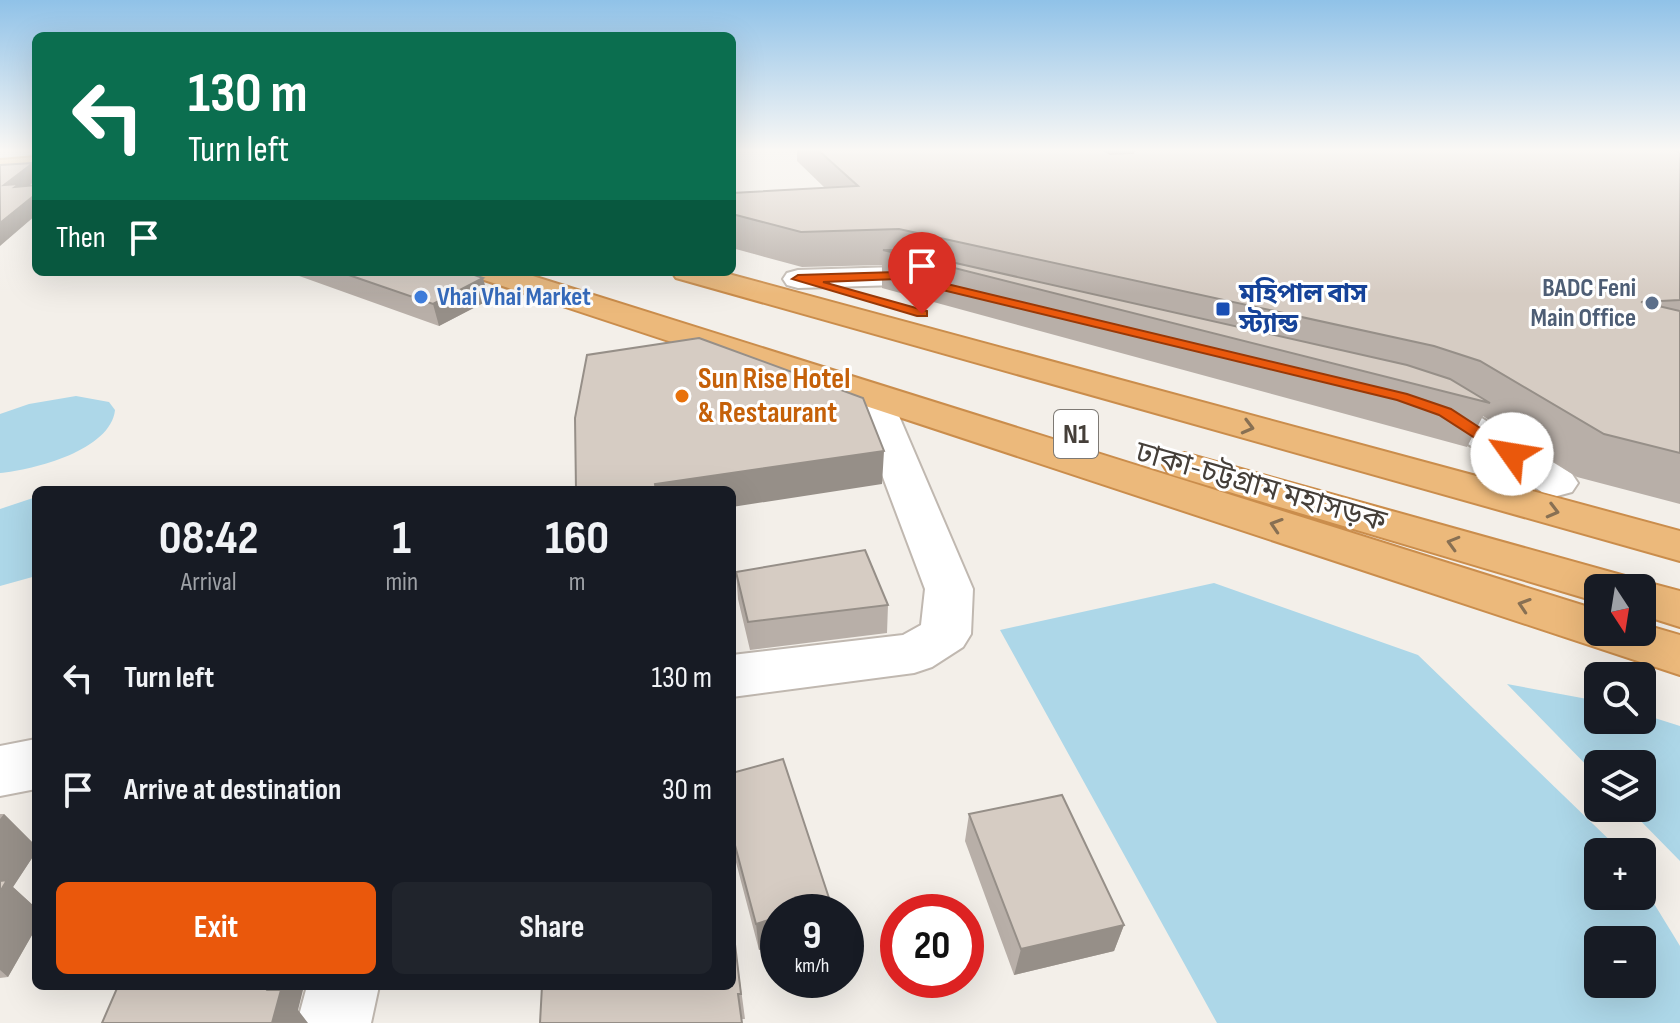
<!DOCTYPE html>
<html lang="en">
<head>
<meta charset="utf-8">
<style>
	:root { --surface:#171b24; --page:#20242c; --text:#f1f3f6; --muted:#9ea1a6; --accent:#ea580c }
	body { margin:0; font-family:"Sofia Sans Condensed","Noto Sans Bengali",sans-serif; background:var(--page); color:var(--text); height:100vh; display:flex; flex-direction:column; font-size:30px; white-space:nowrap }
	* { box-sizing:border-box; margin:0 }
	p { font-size:26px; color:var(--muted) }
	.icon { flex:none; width:44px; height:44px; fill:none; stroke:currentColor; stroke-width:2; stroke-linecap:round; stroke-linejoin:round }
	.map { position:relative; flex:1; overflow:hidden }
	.details { position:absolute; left:32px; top:486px; width:704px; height:504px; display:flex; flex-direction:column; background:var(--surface); border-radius:12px; box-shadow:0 8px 32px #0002 }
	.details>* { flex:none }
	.banner { position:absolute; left:32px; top:32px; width:704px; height:244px; border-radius:12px; box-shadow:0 8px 32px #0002; background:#0b6e4f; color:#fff; overflow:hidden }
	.needle { width:52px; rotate:168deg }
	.controls { position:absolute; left:1584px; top:574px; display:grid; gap:16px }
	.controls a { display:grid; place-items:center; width:72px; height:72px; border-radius:12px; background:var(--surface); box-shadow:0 8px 32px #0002; font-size:40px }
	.speed { position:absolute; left:760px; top:894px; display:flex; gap:16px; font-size:40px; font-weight:700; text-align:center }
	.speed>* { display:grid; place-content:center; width:104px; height:104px; border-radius:50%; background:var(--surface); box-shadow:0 8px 32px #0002; line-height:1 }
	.speed small { font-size:20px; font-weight:400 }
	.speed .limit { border:12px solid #d22; background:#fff; color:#111 }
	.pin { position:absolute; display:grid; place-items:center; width:68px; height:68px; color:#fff; margin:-82px -34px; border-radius:50% 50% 50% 0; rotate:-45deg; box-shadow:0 0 8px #0007 }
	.pin .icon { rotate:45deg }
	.me { position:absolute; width:88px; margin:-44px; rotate:302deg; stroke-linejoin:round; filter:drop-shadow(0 0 6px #0008) }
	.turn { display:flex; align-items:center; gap:28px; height:168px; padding:0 24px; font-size:36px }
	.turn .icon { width:104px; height:104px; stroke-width:2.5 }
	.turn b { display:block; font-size:56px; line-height:68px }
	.then { display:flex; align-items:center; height:76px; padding:0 24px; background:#0003; gap:16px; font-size:30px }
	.eta { display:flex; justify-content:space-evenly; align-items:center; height:136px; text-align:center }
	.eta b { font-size:48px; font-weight:700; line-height:56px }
	.button { display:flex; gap:16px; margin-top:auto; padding:16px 24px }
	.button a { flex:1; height:92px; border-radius:12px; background:var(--accent); color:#fff; font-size:32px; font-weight:700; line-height:92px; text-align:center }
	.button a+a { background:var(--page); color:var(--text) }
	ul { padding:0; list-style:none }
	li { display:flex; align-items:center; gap:24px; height:112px; padding:0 24px }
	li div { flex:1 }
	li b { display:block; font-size:30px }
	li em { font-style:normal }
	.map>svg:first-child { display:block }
	.water { fill:#add7e8; fill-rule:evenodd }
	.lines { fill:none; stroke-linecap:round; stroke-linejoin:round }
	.minor-casing { stroke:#c0b8b0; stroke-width:4 }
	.major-casing { stroke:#d5ad75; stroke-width:4 }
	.highway-casing { stroke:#ca8d4c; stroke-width:4 }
	.minor { fill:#fff; fill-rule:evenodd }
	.major { fill:#f2d2a3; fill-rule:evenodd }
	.highway { fill:#ecb97b; fill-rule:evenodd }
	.wall { fill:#b8afa8 }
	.shaded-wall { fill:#968f88 }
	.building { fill:#d6ccc3; stroke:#968f88; stroke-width:2 }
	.oneway { stroke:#887053 }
	.route { fill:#ea580c; stroke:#983908; stroke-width:2 }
	.shop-dot { fill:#3f7fe0; stroke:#fff; stroke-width:3 }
	.service-dot { fill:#5c6f8a; stroke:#fff; stroke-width:3 }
	.transit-dot { fill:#1a4fb4; stroke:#fff; stroke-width:3 }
	.food-dot { fill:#e8710a; stroke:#fff; stroke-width:3 }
	.labels { text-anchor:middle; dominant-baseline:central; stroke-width:6; stroke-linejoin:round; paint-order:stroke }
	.far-service-label { font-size:26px; font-weight:bold; fill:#4e5e75; stroke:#fff; text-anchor:end }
	.far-transit-label { font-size:26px; font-weight:bold; fill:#164399; stroke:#fff; text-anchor:start }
	.far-shop-label { font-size:26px; font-weight:bold; fill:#366cbe; stroke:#fff; text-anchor:start }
	.shield { fill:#fff; stroke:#7d7974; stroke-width:2 }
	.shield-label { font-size:28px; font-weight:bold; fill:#453f39 }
	.food-label { font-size:30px; font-weight:bold; fill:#c56008; stroke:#fff; text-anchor:start }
	.street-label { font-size:30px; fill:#453f39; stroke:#fff }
</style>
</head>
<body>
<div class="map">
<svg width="1680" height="1023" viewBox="0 0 1680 1023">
	<rect width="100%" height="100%" fill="#f3efe9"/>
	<path class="water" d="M76,396L109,402L115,410C111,450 34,470 0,473V414L29,404Z
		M36,497V576L0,586V509Z
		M1214,583L1418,655L1622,852H1598V896H1642V884L1680,946V1023H1217L1000,630ZM1598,940H1642V984H1598Z
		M1507,684L1598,701V720H1642V714L1680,726V861L1628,808H1642V764H1598V777Z"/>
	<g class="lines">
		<defs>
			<path id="minor" d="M897,267L953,280L957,287L953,294L942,296L897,285L798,288L787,285L783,279L787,273L798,270Z
				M871,384L884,387L890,395L973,589L971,634L963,647L932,667L914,673L732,697V655L903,635L921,625L925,589L852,395L858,387Z
				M1421,393L1459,404L1572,474L1578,483L1572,492L1557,496L1542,492L1431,420L1408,412L1402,404L1408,396Z
				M36,739V789L0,796V746Z
				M307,986H379L371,1023H297Z"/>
			<path id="major" d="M36,157V171L0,174V160Z"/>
			<path id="highway" d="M474,272H520L1598,610V632H1642V624L1680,635V675L478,278Z
				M672,272H721L1680,531V561L676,278Z
				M1184,453L1625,576L1630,584L1642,581L1680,591V627L1642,615V588H1598V602L1169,474L1163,465L1169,456Z"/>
		</defs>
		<use href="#minor" class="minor-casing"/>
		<use href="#major" class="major-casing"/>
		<use href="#highway" class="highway-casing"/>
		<use href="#minor" class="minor"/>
		<use href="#major" class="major"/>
		<use href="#highway" class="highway"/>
	</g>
	<path class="wall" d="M797,150H1680V504L1577,477L1483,416L1467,447L882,288V265L802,267L732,248V193L825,188L797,161Z
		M288,272H466L489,300L439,326Z
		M736,572L888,605L887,633L750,650L738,599Z
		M732,773L830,901L831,912H778V944L759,950L732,847Z
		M0,814H4L36,846V852L13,887L36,908V928L8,977L0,978Z
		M969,814L1124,925L1114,951L1014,975L965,841Z
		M734,936L745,1019L540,1023Z"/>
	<path class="shaded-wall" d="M33,163L36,168V180L23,191L4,185Z
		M36,194V215L0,246V223Z
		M483,278L489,300L439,326L433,304Z
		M884,451L882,484L732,507V490H656L655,484Z
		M4,814L36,846V852L13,887L36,908V928L8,977L0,970V819Z
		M830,901L831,912H795Z
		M778,917V944L759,950L756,924Z
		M1124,925L1114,951L1014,975L1021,949Z
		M264,986H304L298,1010L308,1023H272Z"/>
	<path class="building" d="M818,150H1103L1110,154L1133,153L1134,150H1674L1680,152V300L1641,302L1680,311V453L1604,434L1480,361L1434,346L899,229L801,232L732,214V193L858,186Z
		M33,163L4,185L19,184L15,187L36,185V194L0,223V165Z
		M883,250H898L1407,365L1450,379L1490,403Z
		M340,272H466L483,278L433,304Z
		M699,338L863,398L884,451L655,484L656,490H576L575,418L587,355Z
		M865,550L888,605L748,622L736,572Z
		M783,759L830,901L795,912H778V917L756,924L732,834V773Z
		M1062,795L1124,925L1021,949L969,814Z
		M7,880L0,892V881Z
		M732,936H734L741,994H738L742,1023H540L542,986H732Z
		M118,986H264L267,990H281L272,1023H102Z"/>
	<defs><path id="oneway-chevron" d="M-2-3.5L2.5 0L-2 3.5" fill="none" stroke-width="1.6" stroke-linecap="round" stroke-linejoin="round" transform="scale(2)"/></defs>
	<g class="oneway">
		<use href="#oneway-chevron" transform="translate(1248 427) rotate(15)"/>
		<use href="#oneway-chevron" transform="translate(1553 511) rotate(15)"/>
		<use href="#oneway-chevron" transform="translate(1276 525) rotate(-162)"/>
		<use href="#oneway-chevron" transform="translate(1453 543) rotate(-164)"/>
		<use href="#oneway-chevron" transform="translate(1524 605) rotate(-162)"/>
	</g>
	<linearGradient id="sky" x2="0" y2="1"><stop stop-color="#90c2e8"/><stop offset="0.51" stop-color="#faf8f5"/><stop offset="1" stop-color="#faf8f5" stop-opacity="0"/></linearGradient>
	<rect width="1680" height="294" fill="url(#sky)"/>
	<path class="route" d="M897,272L1407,394L1451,409L1520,454L1518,458H1506L1439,415L1397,400L897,279L823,282L927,311V316H917L792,279L798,275Z"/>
	<circle class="shop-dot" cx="421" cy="297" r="8"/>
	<circle class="service-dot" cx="1652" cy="303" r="8"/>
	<rect class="transit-dot" x="1215" y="301" width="16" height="16" rx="4"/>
	<circle class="food-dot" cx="682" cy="396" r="8"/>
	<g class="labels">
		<g class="far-service-label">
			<text x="1636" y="288">BADC Feni<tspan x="1636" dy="30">Main Office</tspan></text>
		</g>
		<g class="far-transit-label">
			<text x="1239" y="294">মহিপাল বাস<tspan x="1239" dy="30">স্ট্যান্ড</tspan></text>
		</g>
		<g class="far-shop-label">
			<text x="437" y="297">Vhai Vhai Market</text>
		</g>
		<rect class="shield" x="1054" y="410" width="44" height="48" rx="6"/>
		<g class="shield-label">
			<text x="1076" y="434">N1</text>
		</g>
		<g class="food-label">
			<text x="698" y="379">Sun Rise Hotel<tspan x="698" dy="34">&amp; Restaurant</tspan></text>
		</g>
		<g class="street-label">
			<text transform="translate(1261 487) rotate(16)">ঢাকা-চট্টগ্রাম মহাসড়ক</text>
		</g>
	</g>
</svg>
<div class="controls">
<a><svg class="needle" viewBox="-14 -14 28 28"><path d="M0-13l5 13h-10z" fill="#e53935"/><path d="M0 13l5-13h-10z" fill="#9ea1a6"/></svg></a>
<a><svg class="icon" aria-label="search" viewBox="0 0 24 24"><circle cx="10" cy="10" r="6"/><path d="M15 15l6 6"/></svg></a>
<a><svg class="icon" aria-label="layers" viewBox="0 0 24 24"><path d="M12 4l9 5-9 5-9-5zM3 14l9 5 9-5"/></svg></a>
<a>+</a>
<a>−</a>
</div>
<div class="speed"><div>9<small>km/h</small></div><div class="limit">20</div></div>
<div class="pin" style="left:922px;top:314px;background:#d93025"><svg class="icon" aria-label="arrive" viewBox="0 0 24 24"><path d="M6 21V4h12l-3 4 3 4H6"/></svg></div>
<svg class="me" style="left:1512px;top:454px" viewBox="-20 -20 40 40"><circle r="19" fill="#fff"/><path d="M0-13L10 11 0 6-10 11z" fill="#ea580c"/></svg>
<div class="banner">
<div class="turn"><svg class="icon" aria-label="left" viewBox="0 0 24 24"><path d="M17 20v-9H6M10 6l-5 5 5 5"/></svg><div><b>130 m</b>Turn left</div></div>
<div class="then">Then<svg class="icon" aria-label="arrive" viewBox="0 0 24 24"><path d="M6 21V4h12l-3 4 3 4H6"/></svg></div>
</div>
<section class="details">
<div class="eta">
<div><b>08:42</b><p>Arrival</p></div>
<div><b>1</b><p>min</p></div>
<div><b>160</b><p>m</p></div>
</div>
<ul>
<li><svg class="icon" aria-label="left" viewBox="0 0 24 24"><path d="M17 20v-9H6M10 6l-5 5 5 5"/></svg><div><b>Turn left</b></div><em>130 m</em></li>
<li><svg class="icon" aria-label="arrive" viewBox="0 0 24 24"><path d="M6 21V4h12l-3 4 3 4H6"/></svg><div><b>Arrive at destination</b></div><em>30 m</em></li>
</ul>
<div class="button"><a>Exit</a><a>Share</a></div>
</section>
</div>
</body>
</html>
